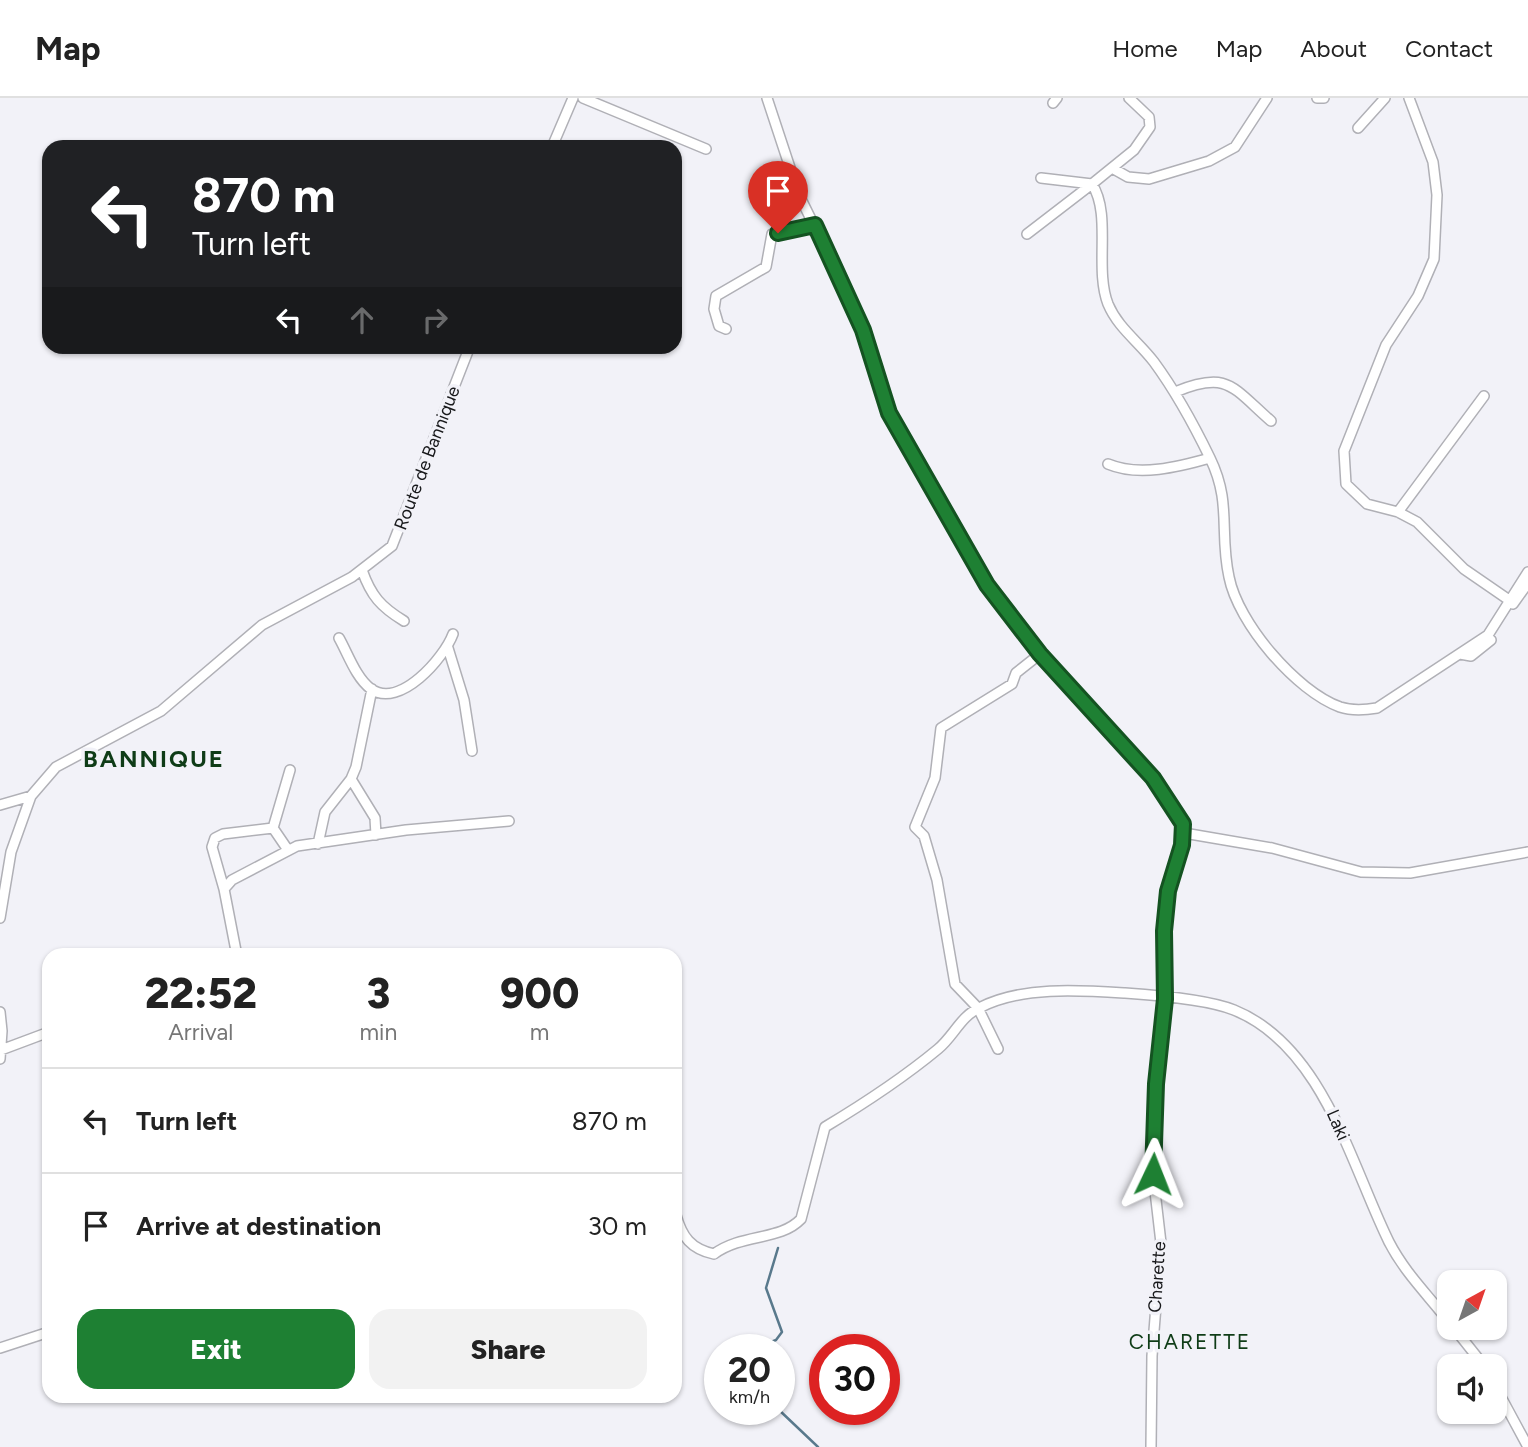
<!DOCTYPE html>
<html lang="en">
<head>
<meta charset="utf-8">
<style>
	:root { --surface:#fff; --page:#f2f2f2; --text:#222; --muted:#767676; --line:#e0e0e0; --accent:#1e8033 }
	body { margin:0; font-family:Figtree,sans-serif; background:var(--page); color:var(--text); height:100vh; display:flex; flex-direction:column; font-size:26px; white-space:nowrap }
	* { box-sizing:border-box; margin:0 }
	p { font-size:23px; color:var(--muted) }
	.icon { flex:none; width:38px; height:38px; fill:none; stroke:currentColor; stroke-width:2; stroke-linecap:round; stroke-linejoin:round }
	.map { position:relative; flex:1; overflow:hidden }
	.side { position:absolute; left:42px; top:850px; width:640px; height:455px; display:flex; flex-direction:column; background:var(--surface); border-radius:21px; box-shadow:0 2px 5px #0004 }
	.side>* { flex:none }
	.top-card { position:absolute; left:42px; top:42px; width:640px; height:214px; border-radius:21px; box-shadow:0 2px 5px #0004; background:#202124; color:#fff; overflow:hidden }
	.needle { width:46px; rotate:40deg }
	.fabs { position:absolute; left:1437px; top:1172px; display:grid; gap:14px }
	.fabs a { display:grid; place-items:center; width:70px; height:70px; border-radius:14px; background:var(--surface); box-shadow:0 2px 5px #0004; font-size:35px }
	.speed { position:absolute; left:704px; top:1236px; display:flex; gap:14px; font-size:35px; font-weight:700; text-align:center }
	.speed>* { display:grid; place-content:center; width:91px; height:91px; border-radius:50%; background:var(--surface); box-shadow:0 2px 5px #0004; line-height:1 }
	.speed small { font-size:18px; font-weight:400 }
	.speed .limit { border:10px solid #d22; background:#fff; color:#111 }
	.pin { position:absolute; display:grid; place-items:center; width:60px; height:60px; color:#fff; margin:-72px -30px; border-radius:50% 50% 50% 0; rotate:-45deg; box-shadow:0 0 7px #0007 }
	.pin .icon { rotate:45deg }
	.me { position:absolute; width:77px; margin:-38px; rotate:2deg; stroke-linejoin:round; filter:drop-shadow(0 0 5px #0008) }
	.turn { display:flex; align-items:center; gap:24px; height:147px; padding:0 35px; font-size:32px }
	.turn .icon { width:91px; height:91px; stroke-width:2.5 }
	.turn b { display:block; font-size:49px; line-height:60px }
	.lanes { display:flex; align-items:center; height:66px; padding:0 35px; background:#0003; justify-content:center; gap:35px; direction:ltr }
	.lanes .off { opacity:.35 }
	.eta { display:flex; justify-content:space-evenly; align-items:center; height:119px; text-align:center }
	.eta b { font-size:42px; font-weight:800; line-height:49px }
	.action { display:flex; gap:14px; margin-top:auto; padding:14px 35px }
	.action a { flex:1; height:80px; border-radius:21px; background:var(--accent); color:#fff; font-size:28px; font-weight:800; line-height:80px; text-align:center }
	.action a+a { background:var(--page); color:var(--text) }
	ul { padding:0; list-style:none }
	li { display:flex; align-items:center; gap:21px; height:105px; padding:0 35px; border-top:2px solid var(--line) }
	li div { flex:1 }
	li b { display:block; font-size:26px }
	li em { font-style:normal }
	header { display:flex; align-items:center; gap:42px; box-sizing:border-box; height:98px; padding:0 35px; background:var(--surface); border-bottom:2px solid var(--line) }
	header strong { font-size:33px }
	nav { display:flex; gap:38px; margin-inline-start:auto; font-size:24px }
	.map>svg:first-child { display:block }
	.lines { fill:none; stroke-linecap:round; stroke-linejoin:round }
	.stream { stroke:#59798c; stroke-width:2.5 }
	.minor-casing { stroke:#b0b0b6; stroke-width:12 }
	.minor { stroke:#fff; stroke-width:9 }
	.route-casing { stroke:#145321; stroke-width:18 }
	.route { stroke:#1e8033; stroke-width:12 }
	.labels { text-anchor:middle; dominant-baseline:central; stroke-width:7; stroke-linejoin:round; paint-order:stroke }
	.street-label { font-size:18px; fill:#18191b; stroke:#f2f2f8 }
	.quarter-label { font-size:21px; letter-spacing:2px; fill:#0f3c17; stroke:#f2f2f8 }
	.district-label { font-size:24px; font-weight:bold; letter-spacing:2px; fill:#0f3c17; stroke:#f2f2f8 }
</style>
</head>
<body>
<header>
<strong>Map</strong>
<nav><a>Home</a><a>Map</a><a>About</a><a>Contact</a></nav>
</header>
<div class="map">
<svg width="1528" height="1349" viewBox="0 0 1528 1349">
	<rect width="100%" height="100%" fill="#f2f2f8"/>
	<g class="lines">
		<path class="stream" d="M753,1251L776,1242L782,1234L766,1190L778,1150
			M778,1311L818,1349"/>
		<defs>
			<path id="minor" d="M583,0L706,51
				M767,0L799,97L850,200L876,267L889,315L908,351L960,437L987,487L1040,556L1153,680L1183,726L1182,747L1168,793L1164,833L1165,901L1156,986L1153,1076L1161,1145L1152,1258L1151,1349
				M1129,0L1149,19L1150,29L1134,52L1092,86C1112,117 1094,170 1108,206C1118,230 1139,244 1154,264C1176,294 1194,327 1210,360C1232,405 1219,434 1229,479C1238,525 1296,593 1340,609C1352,613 1365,612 1377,610L1488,537L1528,474
				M1317,0H1324
				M1409,0L1433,64L1437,97L1434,161L1418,198L1386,247L1344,353L1346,386L1367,406L1398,414L1417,424L1464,471L1509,502
				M1053,5L1057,0
				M1358,30L1385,0
				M552,49L573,0
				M1112,70L1128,79L1149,81L1209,63L1235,49L1267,0
				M1041,80L1092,86
				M1027,136L1092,86
				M726,231L719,228L714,211L716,198L766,169L772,136L815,127
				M1175,294C1228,272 1232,289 1271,323
				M1108,366C1139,379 1178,369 1210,360
				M1398,414L1484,298
				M362,472C371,498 381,509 404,523
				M1513,506L1528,485
				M339,540C348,556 356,580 371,591C400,611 444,560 453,536
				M448,550L464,602L472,653
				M1460,556L1471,558L1491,542
				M351,681L375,720L376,737
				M0,707L31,698
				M1184,735L1272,750L1361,774L1410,775L1528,754
				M318,746L325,714L351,681L356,669L372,591
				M288,752L273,730L290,672
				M224,791L212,749L215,740L223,736L273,730
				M0,820L11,754L31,698L56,669L161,613L262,527L352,479L392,448L470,248
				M237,858L224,791L232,782L297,748L406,732L509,723
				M0,914L2,933L0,961
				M998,951L978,910L955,886L937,782L924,738L915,729L935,680L941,630L1012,586L1016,575L1040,556
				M1,952L49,934
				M676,1117C682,1139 691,1151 714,1156C743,1135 780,1143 801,1121L825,1029C865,1005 903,980 938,951C953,939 961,918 979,910C1021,888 1079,892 1125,895C1154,897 1207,901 1234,912C1323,948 1351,1067 1389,1144C1405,1175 1428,1197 1449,1224
				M1454,1230L1485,1269
				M0,1250L49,1234
				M1494,1286L1528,1349"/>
		</defs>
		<use href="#minor" class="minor-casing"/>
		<use href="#minor" class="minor"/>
	</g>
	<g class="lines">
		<defs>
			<path id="route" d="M778,135L815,127L863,232L889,315L987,487L1040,556L1153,680L1183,726L1182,747L1168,793L1164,833L1165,901L1156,986L1153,1076"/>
		</defs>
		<use href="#route" class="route-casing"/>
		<use href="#route" class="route"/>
	</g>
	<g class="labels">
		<g class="street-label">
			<text transform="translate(427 360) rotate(-69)">Route de Bannique</text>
			<text transform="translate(1338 1027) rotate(66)">Laki</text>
			<text transform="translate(1157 1179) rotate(-86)">Charette</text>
		</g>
		<g class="quarter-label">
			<text x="1190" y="1243">CHARETTE</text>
		</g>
		<g class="district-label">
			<text x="154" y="660">BANNIQUE</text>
		</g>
	</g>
</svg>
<div class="fabs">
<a><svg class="needle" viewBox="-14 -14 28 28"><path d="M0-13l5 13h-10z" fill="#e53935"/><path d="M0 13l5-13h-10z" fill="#767676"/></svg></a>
<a><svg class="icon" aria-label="sound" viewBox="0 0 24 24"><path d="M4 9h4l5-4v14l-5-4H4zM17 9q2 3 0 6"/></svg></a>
</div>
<div class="speed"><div>20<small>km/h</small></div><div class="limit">30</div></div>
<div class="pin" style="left:778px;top:135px;background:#d93025"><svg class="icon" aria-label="arrive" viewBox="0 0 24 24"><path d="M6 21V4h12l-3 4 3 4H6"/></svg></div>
<svg class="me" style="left:1153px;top:1076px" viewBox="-20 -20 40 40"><path d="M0-17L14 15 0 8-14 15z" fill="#1e8033" stroke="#fff" stroke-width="4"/></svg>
<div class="top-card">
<div class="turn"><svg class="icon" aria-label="left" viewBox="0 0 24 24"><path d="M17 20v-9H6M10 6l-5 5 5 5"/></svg><div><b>870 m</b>Turn left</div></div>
<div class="lanes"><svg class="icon" aria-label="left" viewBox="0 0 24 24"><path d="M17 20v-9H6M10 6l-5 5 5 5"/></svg><svg class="icon off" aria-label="ahead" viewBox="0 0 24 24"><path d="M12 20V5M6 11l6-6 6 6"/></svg><svg class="icon off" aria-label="right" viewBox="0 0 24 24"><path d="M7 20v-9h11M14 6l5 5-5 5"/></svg></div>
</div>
<section class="side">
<div class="eta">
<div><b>22:52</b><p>Arrival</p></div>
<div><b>3</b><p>min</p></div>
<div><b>900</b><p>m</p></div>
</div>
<ul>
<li><svg class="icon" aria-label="left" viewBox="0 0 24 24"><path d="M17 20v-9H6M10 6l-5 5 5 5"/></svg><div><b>Turn left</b></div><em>870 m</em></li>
<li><svg class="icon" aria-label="arrive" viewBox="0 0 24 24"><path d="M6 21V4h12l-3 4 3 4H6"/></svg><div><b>Arrive at destination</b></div><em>30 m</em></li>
</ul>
<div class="action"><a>Exit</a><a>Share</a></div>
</section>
</div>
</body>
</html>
